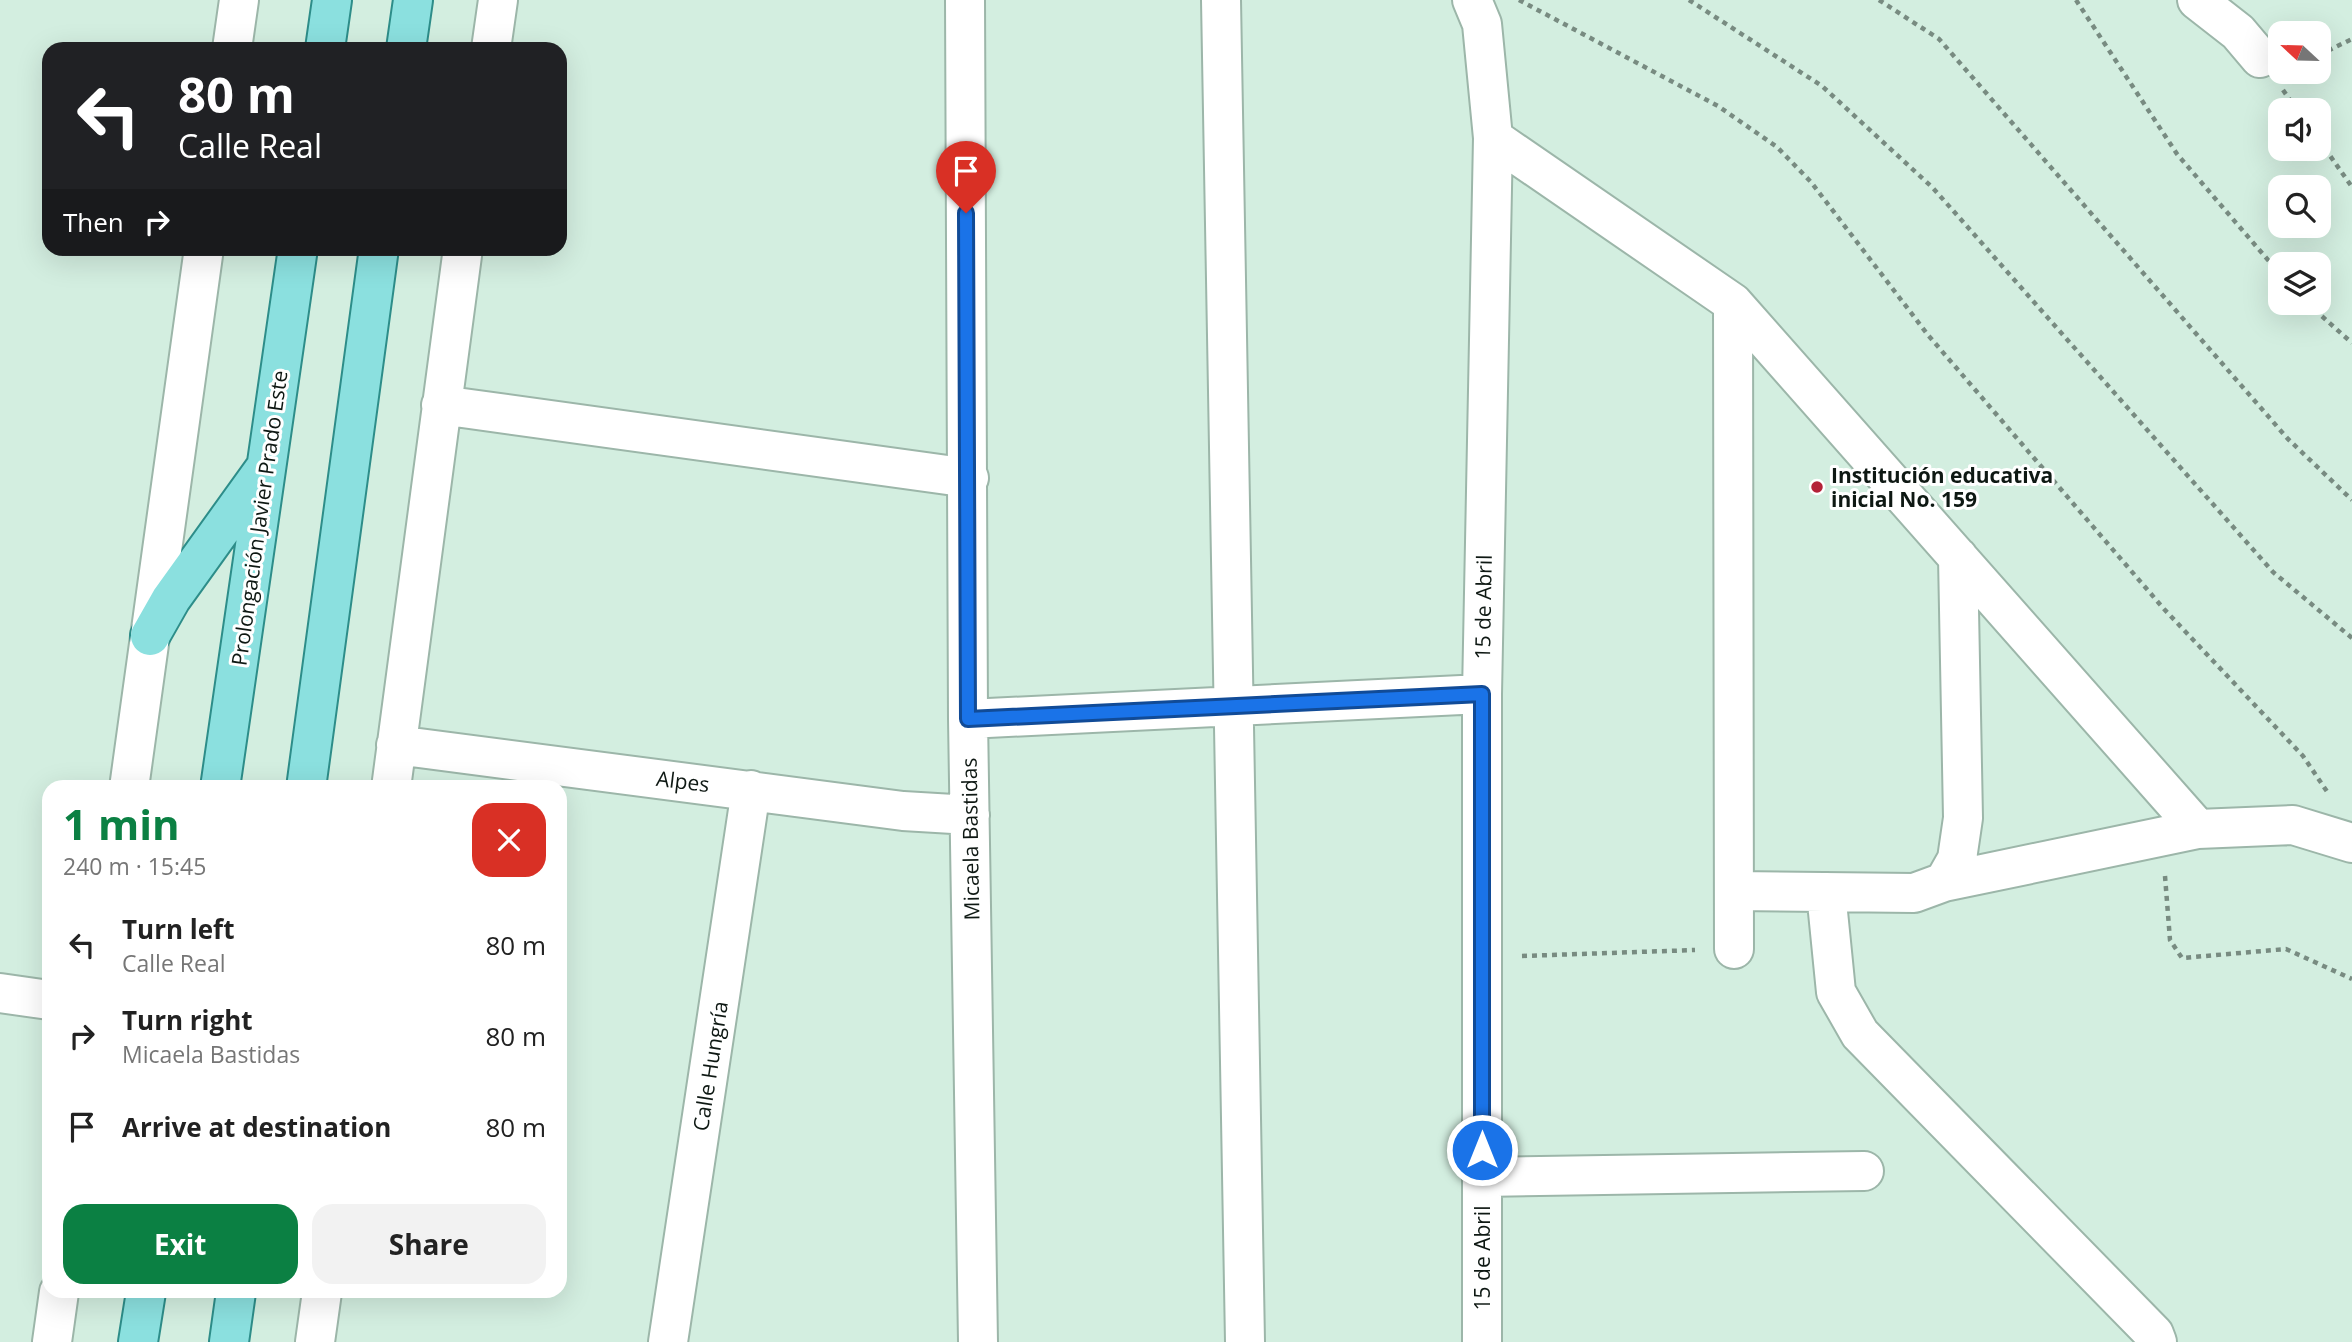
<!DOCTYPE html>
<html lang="en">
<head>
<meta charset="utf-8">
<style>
	:root { --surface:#fff; --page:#f2f2f2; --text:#222; --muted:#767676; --accent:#0b8043 }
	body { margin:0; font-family:"Open Sans",sans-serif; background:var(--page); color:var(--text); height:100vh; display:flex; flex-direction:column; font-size:26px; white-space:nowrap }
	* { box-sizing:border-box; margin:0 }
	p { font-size:23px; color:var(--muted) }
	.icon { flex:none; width:38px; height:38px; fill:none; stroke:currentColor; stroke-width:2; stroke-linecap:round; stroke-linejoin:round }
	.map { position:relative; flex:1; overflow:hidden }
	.drawer { position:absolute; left:42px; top:780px; width:525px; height:518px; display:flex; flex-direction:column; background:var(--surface); border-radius:21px; box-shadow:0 7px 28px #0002 }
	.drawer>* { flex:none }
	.hud { position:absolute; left:42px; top:42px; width:525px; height:214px; border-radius:21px; box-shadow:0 7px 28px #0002; background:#202124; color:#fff; overflow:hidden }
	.needle { width:46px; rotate:292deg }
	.tools { position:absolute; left:2268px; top:21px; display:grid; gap:14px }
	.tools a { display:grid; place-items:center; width:63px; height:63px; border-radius:14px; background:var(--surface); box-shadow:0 7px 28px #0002; font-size:35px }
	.pin { position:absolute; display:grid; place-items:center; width:60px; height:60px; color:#fff; margin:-72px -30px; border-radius:50% 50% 50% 0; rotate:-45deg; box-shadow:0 0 7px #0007 }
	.pin .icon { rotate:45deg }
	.me { position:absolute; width:77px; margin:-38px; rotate:0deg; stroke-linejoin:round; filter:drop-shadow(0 0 5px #0008) }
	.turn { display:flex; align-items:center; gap:24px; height:147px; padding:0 21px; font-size:32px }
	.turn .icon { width:91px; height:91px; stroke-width:2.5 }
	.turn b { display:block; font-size:49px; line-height:60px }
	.then { display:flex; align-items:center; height:66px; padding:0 21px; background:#0003; gap:14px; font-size:26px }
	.round { display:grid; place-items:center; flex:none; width:74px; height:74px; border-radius:21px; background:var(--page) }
	.summary { display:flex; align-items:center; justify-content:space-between; height:119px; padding:0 21px }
	h1 { font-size:42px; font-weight:700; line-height:52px; color:var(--accent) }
	.cta { display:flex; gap:14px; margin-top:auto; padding:14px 21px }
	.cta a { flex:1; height:80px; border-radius:21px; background:var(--accent); color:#fff; font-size:28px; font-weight:700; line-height:80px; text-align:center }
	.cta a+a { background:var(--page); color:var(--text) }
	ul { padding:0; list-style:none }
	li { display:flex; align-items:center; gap:21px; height:91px; padding:0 21px }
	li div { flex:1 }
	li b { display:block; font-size:26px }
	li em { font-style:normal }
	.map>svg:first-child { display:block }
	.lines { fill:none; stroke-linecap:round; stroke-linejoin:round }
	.minor-casing { stroke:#9cb6a9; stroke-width:42 }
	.major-casing { stroke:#2d8d89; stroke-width:42 }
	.path { stroke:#788b81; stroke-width:4.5; stroke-dasharray:5 5; stroke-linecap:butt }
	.minor { stroke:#fff; stroke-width:38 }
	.major { stroke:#8be0df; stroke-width:38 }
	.route-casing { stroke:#114b97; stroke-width:18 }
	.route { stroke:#1a73e8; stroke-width:12 }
	.poi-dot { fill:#b42238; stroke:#fff; stroke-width:2.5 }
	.labels { text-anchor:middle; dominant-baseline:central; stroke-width:6; stroke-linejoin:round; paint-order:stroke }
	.poi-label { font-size:21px; font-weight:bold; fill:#0e1813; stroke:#fff; text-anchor:start }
	.street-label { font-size:21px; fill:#0e1813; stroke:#fff }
</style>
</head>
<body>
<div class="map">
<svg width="2352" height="1342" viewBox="0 0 2352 1342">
	<rect width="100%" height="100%" fill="#d3eee0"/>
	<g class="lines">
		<defs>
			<path id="minor" d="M965,0L968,719L978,1342
				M1221,0L1245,1342
				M1472,0L1482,24L1493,138L1482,694V1342
				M2197,0L2238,32L2260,58
				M232,49L239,0
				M491,49L498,0
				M1493,138L1733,303L2198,829
				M1733,303L1734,949
				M441,405L969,478
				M968,719L1482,694
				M396,745L903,811L970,815
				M129,788L204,248
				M391,788L463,248
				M1944,882L1957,859L1963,818L1958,557
				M1735,891L1914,893L1944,882L2198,829L2293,825L2352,843
				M1826,892L1836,992L1860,1034L2154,1334L2157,1342
				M0,993L49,1000
				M1482,1177L1864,1171
				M52,1342L59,1292
				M315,1342L322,1292
				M668,1342L751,790"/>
			<path id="major" d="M325,49L332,0
				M406,49L413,0
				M150,636L171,599L263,471
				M220,788L298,248
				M306,788L379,248
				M138,1342L146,1292
				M229,1342L236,1292"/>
		</defs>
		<use href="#minor" class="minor-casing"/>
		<use href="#major" class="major-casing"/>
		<path class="path" d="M1519,0L1718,106L1777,147L1811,182L1928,335L2164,609L2303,756L2328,793
			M1689,0L1822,86L1933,188L2273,572L2352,638
			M1879,0L1939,39L2288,439L2352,500
			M2076,0L2177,154L2280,274
			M2319,55L2352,39
			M2283,90L2297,110
			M2319,140L2352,187
			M2307,303L2352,343
			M2165,876L2170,940L2182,958L2286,949L2352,979
			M1522,956L1695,950"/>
		<use href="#minor" class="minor"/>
		<use href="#major" class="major"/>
	</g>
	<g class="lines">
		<defs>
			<path id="route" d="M966,213L968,719L1482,694V1150"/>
		</defs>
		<use href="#route" class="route-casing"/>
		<use href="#route" class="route"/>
	</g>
	<circle class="poi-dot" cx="1817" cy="487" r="7"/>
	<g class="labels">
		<g class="poi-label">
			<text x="1831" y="475">Institución educativa<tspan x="1831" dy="24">inicial No. 159</tspan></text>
		</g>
		<g class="street-label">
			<text transform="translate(259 518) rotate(-82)">Prolongación Javier Prado Este</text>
			<text transform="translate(1483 607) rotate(-89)">15 de Abril</text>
			<text transform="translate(683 781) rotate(7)">Alpes</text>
			<text transform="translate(970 839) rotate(-91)">Micaela Bastidas</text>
			<text transform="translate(710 1066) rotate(-81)">Calle Hungría</text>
			<text transform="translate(1482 1258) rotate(-90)">15 de Abril</text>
		</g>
	</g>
</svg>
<div class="tools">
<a><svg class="needle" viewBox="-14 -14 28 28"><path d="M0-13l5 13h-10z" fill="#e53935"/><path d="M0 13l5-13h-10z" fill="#767676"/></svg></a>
<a><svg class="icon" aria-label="sound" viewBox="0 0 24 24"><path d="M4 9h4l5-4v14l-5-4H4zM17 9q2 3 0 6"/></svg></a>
<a><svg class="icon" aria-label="search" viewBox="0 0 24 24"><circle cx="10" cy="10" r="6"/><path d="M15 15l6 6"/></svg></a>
<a><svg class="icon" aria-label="layers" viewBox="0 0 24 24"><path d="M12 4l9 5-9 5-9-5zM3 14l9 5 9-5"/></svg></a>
</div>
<div class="pin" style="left:966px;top:213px;background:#d93025"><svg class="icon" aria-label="arrive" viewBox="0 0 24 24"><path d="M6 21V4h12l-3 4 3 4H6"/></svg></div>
<svg class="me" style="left:1482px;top:1150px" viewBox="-20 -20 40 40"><circle r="17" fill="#1a73e8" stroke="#fff" stroke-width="3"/><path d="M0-11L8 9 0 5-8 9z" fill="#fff"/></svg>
<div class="hud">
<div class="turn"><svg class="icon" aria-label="left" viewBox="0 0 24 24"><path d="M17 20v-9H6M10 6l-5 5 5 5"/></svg><div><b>80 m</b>Calle Real</div></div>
<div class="then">Then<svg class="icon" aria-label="right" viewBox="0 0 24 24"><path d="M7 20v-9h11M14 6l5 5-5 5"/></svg></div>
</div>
<section class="drawer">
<div class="summary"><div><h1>1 min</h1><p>240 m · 15:45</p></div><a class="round" style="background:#d93025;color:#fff"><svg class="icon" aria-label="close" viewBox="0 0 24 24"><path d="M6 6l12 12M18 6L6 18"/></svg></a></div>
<ul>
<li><svg class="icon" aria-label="left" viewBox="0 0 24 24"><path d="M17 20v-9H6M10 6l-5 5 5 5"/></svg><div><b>Turn left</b><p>Calle Real</p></div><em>80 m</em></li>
<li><svg class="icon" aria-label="right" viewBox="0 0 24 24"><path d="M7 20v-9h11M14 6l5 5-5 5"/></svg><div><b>Turn right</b><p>Micaela Bastidas</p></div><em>80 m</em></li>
<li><svg class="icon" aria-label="arrive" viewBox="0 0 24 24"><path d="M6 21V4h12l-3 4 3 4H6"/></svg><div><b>Arrive at destination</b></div><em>80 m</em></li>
</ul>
<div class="cta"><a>Exit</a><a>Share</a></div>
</section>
</div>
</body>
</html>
